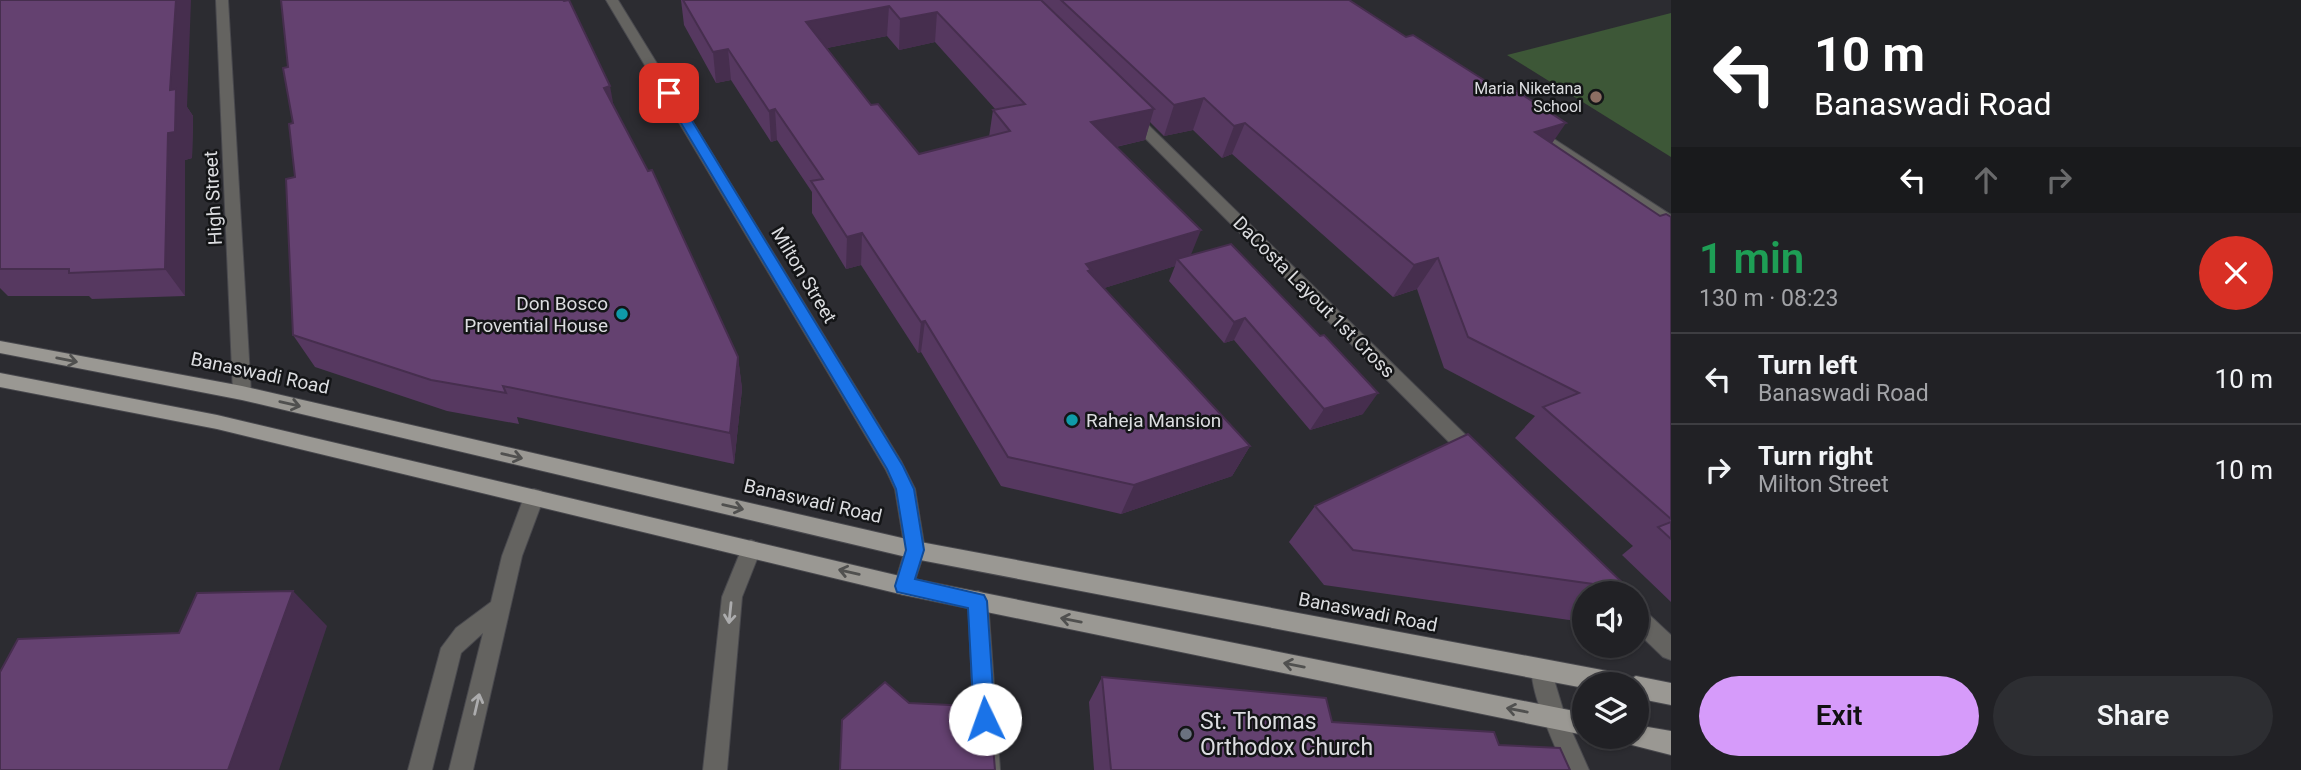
<!DOCTYPE html>
<html lang="en">
<head>
<meta charset="utf-8">
<style>
	:root { --surface:#212125; --page:#2d2e32; --text:#f1f3f6; --muted:#a2a3a7; --line:#3e3e42; --accent:#d69bfa }
	body { margin:0; font-family:Roboto,sans-serif; background:var(--page); color:var(--text); height:100vh; display:flex; flex-direction:column; font-size:26px; white-space:nowrap }
	* { box-sizing:border-box; margin:0 }
	p { font-size:23px; color:var(--muted) }
	.icon { flex:none; width:38px; height:38px; fill:none; stroke:currentColor; stroke-width:2; stroke-linecap:round; stroke-linejoin:round }
	.map { position:relative; flex:1; overflow:hidden }
	.sheet { display:flex; flex-direction:column; background:var(--surface); width:630px }
	.sheet>* { flex:none }
	.hud { background:#202124; color:#fff; overflow:hidden }
	.fabs { position:absolute; left:1572px; top:581px; display:grid; gap:14px }
	.fabs a { display:grid; place-items:center; width:77px; height:77px; border-radius:50%; background:var(--surface); box-shadow:0 2px 5px #0004,0 0 0 2px var(--line); font-size:35px }
	.pin { position:absolute; display:grid; place-items:center; width:60px; height:60px; color:#fff; margin:-30px; border-radius:14px; box-shadow:0 4px 10px #0006 }
	.me { position:absolute; width:77px; margin:-38px; rotate:357deg; stroke-linejoin:round; filter:drop-shadow(0 0 5px #0008) }
	.turn { display:flex; align-items:center; gap:24px; height:147px; padding:0 28px; font-size:32px }
	.turn .icon { width:91px; height:91px; stroke-width:2.5 }
	.turn b { display:block; font-size:49px; line-height:60px }
	.lanes { display:flex; align-items:center; height:66px; padding:0 28px; background:#0003; justify-content:center; gap:35px; direction:ltr }
	.lanes .off { opacity:.35 }
	.round { display:grid; place-items:center; flex:none; width:74px; height:74px; border-radius:37px; background:var(--page) }
	.head { display:flex; align-items:center; justify-content:space-between; height:119px; padding:0 28px }
	h1 { font-size:42px; font-weight:600; line-height:52px; color:#1e9e55 }
	.primary-button { display:flex; gap:14px; margin-top:auto; padding:14px 28px }
	.primary-button a { flex:1; height:80px; border-radius:42px; background:var(--accent); color:#111; font-size:28px; font-weight:600; line-height:80px; text-align:center }
	.primary-button a+a { background:var(--page); color:var(--text) }
	ul { padding:0; list-style:none }
	li { display:flex; align-items:center; gap:21px; height:91px; padding:0 28px; border-top:2px solid var(--line) }
	li div { flex:1 }
	li b { display:block; font-size:26px }
	li em { font-style:normal }
	main { display:flex; flex:1; min-height:0 }
	.map>svg:first-child { display:block }
	.green { fill:#3d5737 }
	.lines { fill:none; stroke-linecap:round; stroke-linejoin:round }
	.lane-casing { stroke:#48484d; stroke-width:2 }
	.street-casing { stroke:#48484d; stroke-width:2 }
	.primary-casing { stroke:#48484d; stroke-width:2 }
	.lane { fill:#646360; fill-rule:evenodd }
	.street { fill:#646360; fill-rule:evenodd }
	.primary { fill:#9a9893; fill-rule:evenodd }
	.wall { fill:#563860; fill-rule:evenodd }
	.shaded-wall { fill:#462e4e }
	.building { fill:#644170; stroke:#462e4e; stroke-width:2; fill-rule:evenodd }
	.oneway { stroke:#50504f }
	.oneway2 { stroke:#acacad }
	.route { fill:#1a73e8; stroke:#114b97; stroke-width:2 }
	.education-dot { fill:#8d6e63; stroke:#141517; stroke-width:2.5 }
	.culture-dot { fill:#0f9aa8; stroke:#141517; stroke-width:2.5 }
	.worship-dot { fill:#6b7280; stroke:#141517; stroke-width:2.5 }
	.labels { text-anchor:middle; dominant-baseline:central; stroke-width:5; stroke-linejoin:round; paint-order:stroke }
	.far-poi-label { font-size:16px; fill:#dcdde0; stroke:#141517; text-anchor:end }
	.street-label { font-size:19px; fill:#dcdde0; stroke:#141517 }
	.poi-label { font-size:19px; fill:#dcdde0; stroke:#141517; text-anchor:end }
	.near-poi-label { font-size:23px; fill:#dcdde0; stroke:#141517; text-anchor:start }
</style>
</head>
<body>
<main>
<div class="map">
<svg width="1671" height="770" viewBox="0 0 1671 770">
	<rect width="100%" height="100%" fill="#2c2c31"/>
	<path class="green" d="M1671,13V157L1507,55Z"/>
	<g class="lines">
		<defs>
			<path id="lane" d="M978,591L985,594L988,601L1000,770H976L968,601L971,594Z"/>
			<path id="street" d="M216,0H228L251,393L248,398H236L233,393Z
				M606,0H618L901,461L915,489L925,550L911,593L904,595L897,593L894,586L905,550L895,489L886,470Z
				M1131,112L1136,113L1481,450L1483,455L1481,460L1474,463L1467,460L1126,119V113Z
				M1534,126L1671,215V227L1529,133V127Z
				M534,489L541,491L544,497L522,556L473,770H449L483,633L461,653L432,770H408L441,648L456,628L491,602L502,556L524,497L527,491Z
				M751,540L758,543L761,549L742,597L727,770H703L722,597L744,543Z
				M1636,606L1643,609L1671,635V660L1663,657L1636,631Z
				M1541,660L1549,663L1565,716L1589,770H1565C1556,748 1525,683 1533,663Z"/>
			<path id="primary" d="M0,341L242,386L915,541L1618,673L1626,676L1628,680L1636,676L1671,683V705L1636,698V684H1584V688L915,559L242,400L0,353Z
				M0,373L217,415L904,577L1584,713V735L904,595L217,429L0,387Z
				M1636,725L1671,731V755L1628,744L1625,737H1636Z"/>
		</defs>
		<use href="#lane" class="lane-casing"/>
		<use href="#street" class="street-casing"/>
		<use href="#primary" class="primary-casing"/>
		<use href="#lane" class="lane"/>
		<use href="#street" class="street"/>
		<use href="#primary" class="primary"/>
	</g>
	<path class="wall" d="M0,0L187,107L193,116L192,158L185,160V296L92,299L89,296H8L0,288Z
		M681,0H1349L1552,143L1660,216L1671,217V602L1622,555L1633,546L1515,438L1535,416L1444,368L1417,289L1393,297L1232,154L1222,158L1193,130L1164,136L1150,122L1145,140L1116,147L1191,255L1363,414L1310,430L1234,340L1224,343L1169,281L1175,266L1104,288L1250,446L1232,476L1121,514L1001,486L921,352L918,353L861,265L846,269L812,213V192L777,140L771,142L731,80L716,83L684,25ZM887,36L899,50L935,42L996,110H993L989,137L919,154L871,105L827,48Z
		M288,67L614,106L738,357L742,389L734,464L517,417L519,424L447,411L315,367L293,335L295,177L293,123Z
		M1315,506L1629,589L1623,593H1584L1583,622L1324,585L1289,542Z
		M1102,677L1332,722L1499,745L1570,770H1094L1089,702Z"/>
	<path class="shaded-wall" d="M176,0H191L187,107L193,116L192,158L185,160V296L165,269L168,133Z
		M889,6L887,36L807,52L806,22Z
		M937,12L935,42L899,50L900,19Z
		M728,49L731,80L716,83L713,52Z
		M610,86L616,119L604,88Z
		M1204,98L1193,130L1164,136L1174,105Z
		M775,109L777,140L771,142L769,111Z
		M1154,109L1145,140L1084,154L1091,122Z
		M1245,123L1232,154L1222,158L1234,126Z
		M1566,123L1544,155L1535,132Z
		M1201,230L1188,262L1177,259L1175,266L1085,294L1086,264Z
		M862,233L861,265L846,269L847,237Z
		M1438,258L1417,289L1393,297L1414,265Z
		M1245,318L1234,340L1224,343L1234,322Z
		M925,321L921,352L918,353L921,322Z
		M738,357L742,389L734,464L730,433Z
		M1378,393L1363,414L1310,430L1324,409Z
		M1250,446L1232,476L1121,514L1134,485Z
		M293,591L327,626L279,770H228Z"/>
	<path class="building" d="M0,0H176L170,90L176,89L175,132L168,133L165,269L69,273V269H0Z
		M281,0H563L564,1L569,0L610,86L604,88L648,171L652,170L738,357L730,433L503,386L506,393L431,380L293,335L286,179L295,177L289,124L293,123L283,68L288,67Z
		M683,0H1041L1154,109L1091,122L1201,230L1086,264L1091,270L1088,271L1250,446L1134,485L1008,457L925,321L921,322L862,233L847,237L811,181L823,179L775,109L769,111L728,49L713,52ZM889,6L900,19L937,12L1025,104L993,110L1010,131L919,154L878,104L871,105L806,22Z
		M1061,0H1349L1406,37L1413,35L1495,87L1506,84L1566,123L1535,132L1660,216L1666,214L1671,217V519L1543,407L1579,393L1468,337L1438,258L1414,265L1245,123L1234,126L1204,98L1174,105Z
		M1231,244L1320,336L1324,335L1378,393L1324,409L1245,318L1234,322L1177,259Z
		M1468,434L1629,589L1353,550L1315,506Z
		M1671,522V539L1658,527Z
		M293,591L228,770H0V672L18,639L179,633L197,593Z
		M1102,677L1326,698L1332,722L1494,732L1499,745L1560,748L1570,770H1111Z
		M885,682L909,703L970,706L981,717L983,743L993,746L995,770H840L842,720Z"/>
	<defs><path id="oneway-shaft" d="M-6 0H5M1.5-3L5.5 0L1.5 3" fill="none" stroke-width="1.6" stroke-linecap="round" stroke-linejoin="round" transform="scale(1.75)"/></defs>
	<g class="oneway">
		<use href="#oneway-shaft" transform="translate(67 360) rotate(11)"/>
		<use href="#oneway-shaft" transform="translate(290 404) rotate(13)"/>
		<use href="#oneway-shaft" transform="translate(512 456) rotate(13)"/>
		<use href="#oneway-shaft" transform="translate(733 507) rotate(13)"/>
		<use href="#oneway-shaft" transform="translate(849 572) rotate(-167)"/>
		<use href="#oneway-shaft" transform="translate(1071 620) rotate(-169)"/>
		<use href="#oneway-shaft" transform="translate(1294 665) rotate(-169)"/>
		<use href="#oneway-shaft" transform="translate(1517 710) rotate(-169)"/>
	</g>
	<g class="oneway2">
		<use href="#oneway-shaft" transform="translate(730 613) rotate(96)"/>
		<use href="#oneway-shaft" transform="translate(477 704) rotate(-77)"/>
	</g>
	<path class="route" d="M669,90L675,93L903,466L914,489L924,550L915,579L984,595L987,601L995,719L992,726L985,729L977,726L974,719L968,608L897,592L895,586L906,550L896,489L887,469L663,93Z"/>
	<circle class="education-dot" cx="1596" cy="97" r="7"/>
	<g class="culture-dot">
		<circle cx="622" cy="314" r="7"/>
		<circle cx="1072" cy="420" r="7"/>
	</g>
	<circle class="worship-dot" cx="1186" cy="734" r="7"/>
	<g class="labels">
		<g class="far-poi-label">
			<text x="1582" y="88">Maria Niketana<tspan x="1582" dy="18">School</tspan></text>
		</g>
		<g class="street-label">
			<text transform="translate(213 198) rotate(-93)">High Street</text>
			<text transform="translate(804 275) rotate(59)">Milton Street</text>
			<text transform="translate(1314 297) rotate(45)">DaCosta Layout 1st Cross</text>
			<text transform="translate(260 373) rotate(12)">Banaswadi Road</text>
			<text transform="translate(813 501) rotate(13)">Banaswadi Road</text>
			<text transform="translate(1368 612) rotate(11)">Banaswadi Road</text>
		</g>
		<g class="poi-label">
			<text x="608" y="303">Don Bosco<tspan x="608" dy="22">Provential House</tspan></text>
			<text x="1086" y="420" text-anchor="start">Raheja Mansion</text>
		</g>
		<g class="near-poi-label">
			<text x="1200" y="721">St. Thomas<tspan x="1200" dy="26">Orthodox Church</tspan></text>
		</g>
	</g>
</svg>
<div class="fabs">
<a><svg class="icon" aria-label="sound" viewBox="0 0 24 24"><path d="M4 9h4l5-4v14l-5-4H4zM17 9q2 3 0 6"/></svg></a>
<a><svg class="icon" aria-label="layers" viewBox="0 0 24 24"><path d="M12 4l9 5-9 5-9-5zM3 14l9 5 9-5"/></svg></a>
</div>
<div class="pin" style="left:669px;top:93px;background:#d93025"><svg class="icon" aria-label="arrive" viewBox="0 0 24 24"><path d="M6 21V4h12l-3 4 3 4H6"/></svg></div>
<svg class="me" style="left:985px;top:719px" viewBox="-20 -20 40 40"><circle r="19" fill="#fff"/><path d="M0-13L10 11 0 6-10 11z" fill="#1a73e8"/></svg>
</div>
<section class="sheet">
<div class="hud">
<div class="turn"><svg class="icon" aria-label="left" viewBox="0 0 24 24"><path d="M17 20v-9H6M10 6l-5 5 5 5"/></svg><div><b>10 m</b>Banaswadi Road</div></div>
<div class="lanes"><svg class="icon" aria-label="left" viewBox="0 0 24 24"><path d="M17 20v-9H6M10 6l-5 5 5 5"/></svg><svg class="icon off" aria-label="ahead" viewBox="0 0 24 24"><path d="M12 20V5M6 11l6-6 6 6"/></svg><svg class="icon off" aria-label="right" viewBox="0 0 24 24"><path d="M7 20v-9h11M14 6l5 5-5 5"/></svg></div>
</div>
<div class="head"><div><h1>1 min</h1><p>130 m · 08:23</p></div><a class="round" style="background:#d93025;color:#fff"><svg class="icon" aria-label="close" viewBox="0 0 24 24"><path d="M6 6l12 12M18 6L6 18"/></svg></a></div>
<ul>
<li><svg class="icon" aria-label="left" viewBox="0 0 24 24"><path d="M17 20v-9H6M10 6l-5 5 5 5"/></svg><div><b>Turn left</b><p>Banaswadi Road</p></div><em>10 m</em></li>
<li><svg class="icon" aria-label="right" viewBox="0 0 24 24"><path d="M7 20v-9h11M14 6l5 5-5 5"/></svg><div><b>Turn right</b><p>Milton Street</p></div><em>10 m</em></li>
</ul>
<div class="primary-button"><a>Exit</a><a>Share</a></div>
</section>
</main>
</body>
</html>
